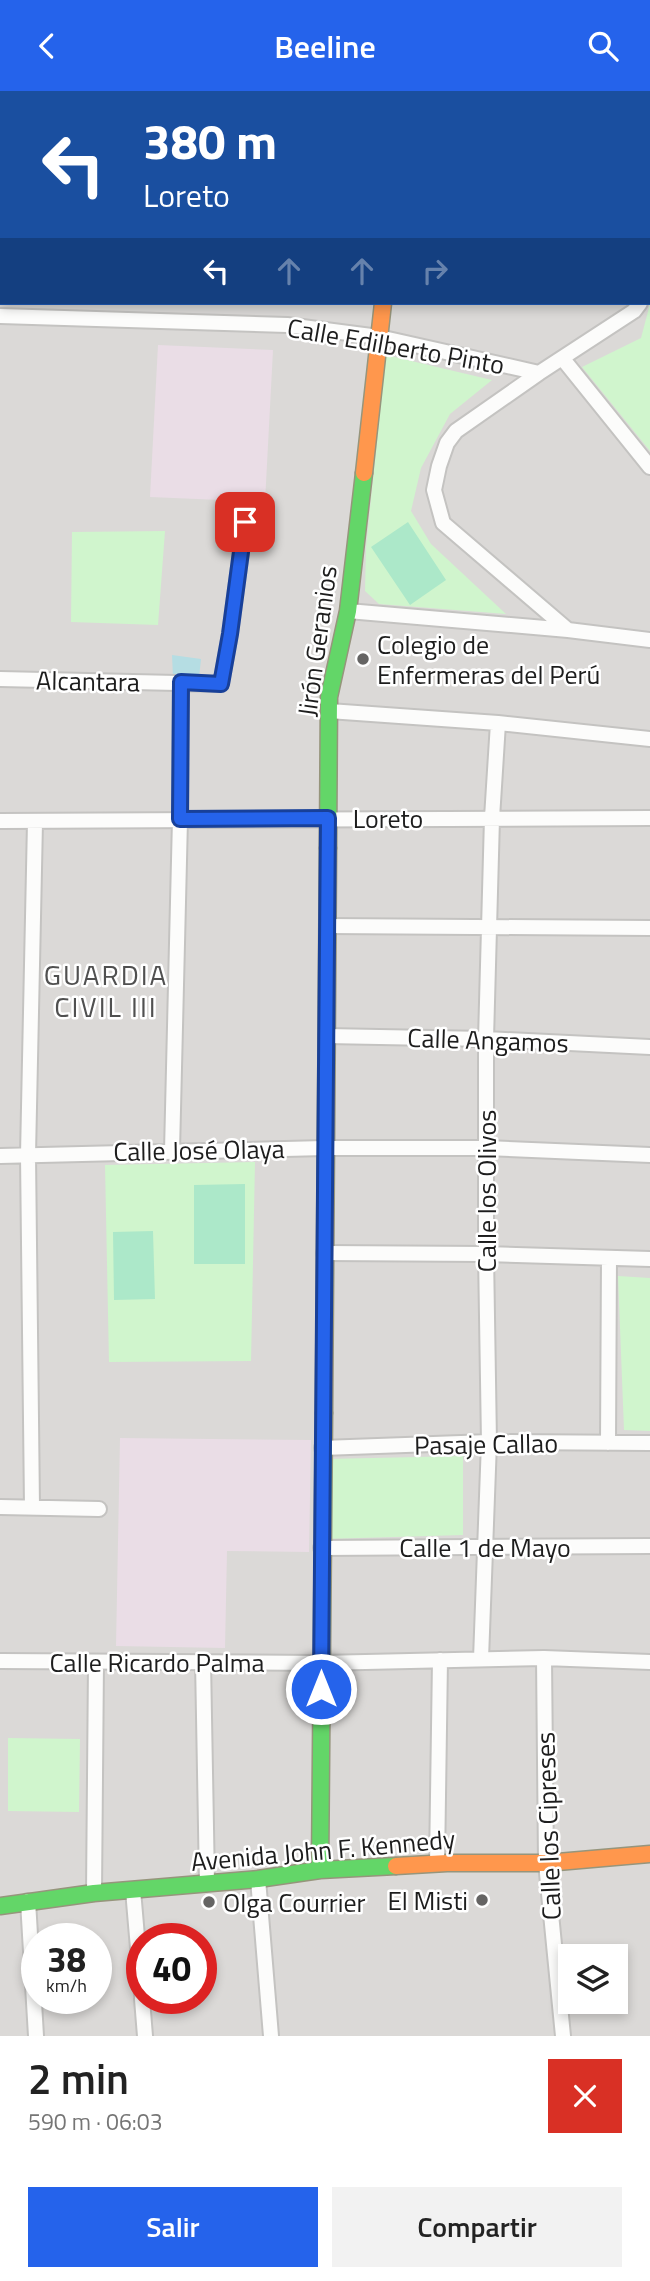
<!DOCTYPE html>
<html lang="es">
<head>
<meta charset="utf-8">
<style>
	:root { --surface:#fff; --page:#f2f2f2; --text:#222; --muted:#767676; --accent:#2563eb }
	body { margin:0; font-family:"Titillium Web",sans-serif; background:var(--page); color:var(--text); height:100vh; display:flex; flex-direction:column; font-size:26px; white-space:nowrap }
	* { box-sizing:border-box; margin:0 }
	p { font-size:23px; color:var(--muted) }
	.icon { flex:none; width:38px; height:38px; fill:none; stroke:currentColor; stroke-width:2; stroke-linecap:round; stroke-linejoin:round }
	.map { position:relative; height:1945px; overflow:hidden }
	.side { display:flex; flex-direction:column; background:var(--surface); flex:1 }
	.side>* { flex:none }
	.top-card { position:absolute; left:0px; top:0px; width:651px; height:214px; box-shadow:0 4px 10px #0003; background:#1a4fa0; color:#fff; overflow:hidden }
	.fabs { position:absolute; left:558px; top:1853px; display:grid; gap:14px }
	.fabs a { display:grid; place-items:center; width:70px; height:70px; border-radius:0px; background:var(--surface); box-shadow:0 4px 10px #0003; font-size:35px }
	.speed { position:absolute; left:21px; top:1832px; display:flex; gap:14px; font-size:35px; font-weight:700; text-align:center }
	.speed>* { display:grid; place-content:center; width:91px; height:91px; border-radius:50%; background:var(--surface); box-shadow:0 4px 10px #0003; line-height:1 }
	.speed small { font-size:18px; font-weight:400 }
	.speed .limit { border:10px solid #d22; background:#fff; color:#111 }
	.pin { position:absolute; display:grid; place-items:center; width:60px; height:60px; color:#fff; margin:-30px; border-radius:14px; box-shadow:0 4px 10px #0006 }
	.me { position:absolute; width:77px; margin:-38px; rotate:0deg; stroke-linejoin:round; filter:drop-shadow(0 0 5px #0008) }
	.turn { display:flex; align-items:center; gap:24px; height:147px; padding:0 28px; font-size:32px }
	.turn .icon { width:91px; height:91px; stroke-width:2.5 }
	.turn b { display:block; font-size:49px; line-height:60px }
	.lanes { display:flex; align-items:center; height:66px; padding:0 28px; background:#0003; justify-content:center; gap:35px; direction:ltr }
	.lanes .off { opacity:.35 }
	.round { display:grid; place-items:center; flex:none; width:74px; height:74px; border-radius:0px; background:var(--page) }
	.overview { display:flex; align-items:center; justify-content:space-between; height:119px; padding:0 28px }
	h1 { font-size:42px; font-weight:600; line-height:52px }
	.cta { display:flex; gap:14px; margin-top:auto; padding:14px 28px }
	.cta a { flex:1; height:80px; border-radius:0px; background:var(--accent); color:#fff; font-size:28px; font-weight:600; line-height:80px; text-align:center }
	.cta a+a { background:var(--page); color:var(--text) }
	header { display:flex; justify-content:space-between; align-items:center; height:91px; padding:0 28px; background:var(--accent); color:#fff; font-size:32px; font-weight:600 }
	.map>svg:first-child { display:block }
	.residential { fill:#dbd9d7; fill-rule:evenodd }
	.industrial { fill:#eadde6 }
	.park { fill:#d0f5cd }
	.pitch { fill:#ace8c9 }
	.water { fill:#b5dde3 }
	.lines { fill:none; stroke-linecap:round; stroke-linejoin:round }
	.street-casing { stroke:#c4c3c1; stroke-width:18 }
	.fast-casing { stroke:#96957c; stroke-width:19 }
	.slow-casing { stroke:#96957c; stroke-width:19 }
	.street { stroke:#fcfcfb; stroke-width:14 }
	.fast { stroke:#63d668; stroke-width:16 }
	.slow { stroke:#ff974d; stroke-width:16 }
	.route-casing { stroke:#184099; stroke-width:18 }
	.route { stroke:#2563eb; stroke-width:12 }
	.poi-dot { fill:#656463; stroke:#fff; stroke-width:2.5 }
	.labels { text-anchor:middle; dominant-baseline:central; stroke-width:5; stroke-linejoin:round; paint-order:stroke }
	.street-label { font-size:26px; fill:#1d1d1d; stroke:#fff }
	.poi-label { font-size:26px; fill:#1d1d1d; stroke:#fff; text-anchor:start }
	.neighbourhood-label { font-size:28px; letter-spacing:2px; fill:#505050; stroke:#fff }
</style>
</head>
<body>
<header><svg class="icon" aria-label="back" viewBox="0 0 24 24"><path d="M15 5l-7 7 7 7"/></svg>Beeline<svg class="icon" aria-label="search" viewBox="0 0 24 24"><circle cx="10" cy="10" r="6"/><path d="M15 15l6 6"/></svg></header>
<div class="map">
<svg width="650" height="1945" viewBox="0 0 650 1945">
	<rect width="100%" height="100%" fill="#ece9e5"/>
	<path class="residential" d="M0,0H650V1945H0ZM2,2H649V212H2ZM37,1848H96V1908H37ZM142,1848H201V1908H142ZM570,1866H616V1911H570Z"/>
	<path class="industrial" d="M158,254L273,259L265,411L150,406Z
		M120,1347L311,1349L309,1461L227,1460L225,1557L116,1555Z"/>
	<path class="park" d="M650,213V360L582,276L641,247Z
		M386,264L492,289L450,323L421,377L411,420L431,453L506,523L379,513L365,500L366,456Z
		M165,440L158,534L71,531L72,441Z
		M255,1071L251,1270L109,1271L105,1074Z
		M618,1185L650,1187V1340L624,1339Z
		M463,1365V1444L325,1448L327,1368Z
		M8,1647L80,1648L79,1721L8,1720Z"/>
	<path class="pitch" d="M408,431L446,489L410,514L371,456Z
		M245,1093V1173H194V1094Z
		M153,1140L155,1208L114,1209L113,1141Z"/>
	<path class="water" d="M172,564L201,568L199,587L173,586Z"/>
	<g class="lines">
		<defs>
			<path id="street" d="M615,2V0
				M649,129H650
				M649,146L650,151
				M649,197L650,196
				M0,225L287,234L379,246L539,282
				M563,268L650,376
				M348,520L568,539L650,549
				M568,539L443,432L434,399L439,375L447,352L456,340L539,282L634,220L640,212
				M0,588L221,593L230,543L245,431
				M329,620L498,632L650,648
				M0,730L650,727
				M327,835L650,837
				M326,945L486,948L650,956
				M172,1060L180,728L181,591
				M0,1065L325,1057H486L650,1064
				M324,1162L486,1163L650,1168
				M608,1352L609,1167
				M322,1357L489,1351L650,1352
				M0,1416L99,1418
				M32,1416L28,1064L35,731
				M321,1457L650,1455
				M544,1567L546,1772L563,1945
				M481,1568L489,1351L486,1163V948L492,727L498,632
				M0,1570L321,1572L544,1567L650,1571
				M203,1570L207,1792
				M437,1773L440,1569
				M258,1788L271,1945
				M133,1799L142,1904
				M94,1802L96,1571
				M28,1810L36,1945
				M142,1908L145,1945"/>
			<path id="fast" d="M419,0V2
				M328,757L329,606L348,520L364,382
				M320,1779L324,1322
				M0,1815L94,1802L258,1788L320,1779L396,1775"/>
			<path id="slow" d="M364,382L383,212
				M324,1322L328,757
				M396,1775L447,1772H546L650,1763"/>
		</defs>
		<use href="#street" class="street-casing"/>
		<use href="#fast" class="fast-casing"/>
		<use href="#slow" class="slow-casing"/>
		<use href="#street" class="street"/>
		<use href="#fast" class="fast"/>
		<use href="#slow" class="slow"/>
	</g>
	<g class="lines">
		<defs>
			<path id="route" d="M245,431L230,543L221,593L181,591L180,728L328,727L321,1598"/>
		</defs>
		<use href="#route" class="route-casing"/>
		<use href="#route" class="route"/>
	</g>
	<g class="poi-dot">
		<circle cx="363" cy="568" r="7"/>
		<circle cx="482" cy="1809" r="7"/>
		<circle cx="209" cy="1811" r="7"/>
	</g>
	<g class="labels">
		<g class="street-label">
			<text transform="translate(396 255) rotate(10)">Calle Edilberto Pinto</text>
			<text transform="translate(317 550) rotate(-82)">Jirón Geranios</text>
			<text transform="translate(88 590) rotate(1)">Alcantara</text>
			<text x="388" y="727">Loreto</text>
			<text transform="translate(488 949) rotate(2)">Calle Angamos</text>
			<text transform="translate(199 1059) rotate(-1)">Calle José Olaya</text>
			<text transform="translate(486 1100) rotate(-90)">Calle los Olivos</text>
			<text transform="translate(486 1353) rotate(-1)">Pasaje Callao</text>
			<text x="485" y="1456">Calle 1 de Mayo</text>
			<text x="157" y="1571">Calle Ricardo Palma</text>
			<text transform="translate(548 1735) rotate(-92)">Calle los Cipreses</text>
			<text transform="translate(323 1759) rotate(-5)">Avenida John F. Kennedy</text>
		</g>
		<g class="poi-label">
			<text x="377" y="553">Colegio de<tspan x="377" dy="30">Enfermeras del Perú</tspan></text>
			<text x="468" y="1809" text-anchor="end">El Misti</text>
			<text x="223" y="1811">Olga Courrier</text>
		</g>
		<g class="neighbourhood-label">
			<text x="106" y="883">GUARDIA<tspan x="106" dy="32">CIVIL III</tspan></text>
		</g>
	</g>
</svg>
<div class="fabs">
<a><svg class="icon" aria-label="layers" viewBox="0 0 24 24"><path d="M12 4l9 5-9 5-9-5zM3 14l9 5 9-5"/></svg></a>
</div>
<div class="speed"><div>38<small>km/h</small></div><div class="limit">40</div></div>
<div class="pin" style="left:245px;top:431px;background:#d93025"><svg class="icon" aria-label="arrive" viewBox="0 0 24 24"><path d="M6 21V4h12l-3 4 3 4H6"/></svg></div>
<svg class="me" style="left:321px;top:1598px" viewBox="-20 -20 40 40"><circle r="17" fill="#2563eb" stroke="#fff" stroke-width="3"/><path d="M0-11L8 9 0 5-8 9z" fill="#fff"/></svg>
<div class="top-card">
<div class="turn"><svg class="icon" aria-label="left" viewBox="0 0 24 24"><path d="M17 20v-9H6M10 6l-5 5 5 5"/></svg><div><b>380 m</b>Loreto</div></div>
<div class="lanes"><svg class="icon" aria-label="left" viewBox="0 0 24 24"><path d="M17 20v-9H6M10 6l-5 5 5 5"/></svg><svg class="icon off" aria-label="ahead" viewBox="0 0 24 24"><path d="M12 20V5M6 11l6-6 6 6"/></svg><svg class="icon off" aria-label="ahead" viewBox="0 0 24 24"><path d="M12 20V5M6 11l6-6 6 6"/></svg><svg class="icon off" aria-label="right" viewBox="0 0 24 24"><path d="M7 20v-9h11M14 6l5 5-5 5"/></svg></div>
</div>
</div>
<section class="side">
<div class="overview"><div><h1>2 min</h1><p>590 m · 06:03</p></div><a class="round" style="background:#d93025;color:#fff"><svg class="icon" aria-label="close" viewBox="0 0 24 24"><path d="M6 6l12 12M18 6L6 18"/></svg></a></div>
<div class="cta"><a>Salir</a><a>Compartir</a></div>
</section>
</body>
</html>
